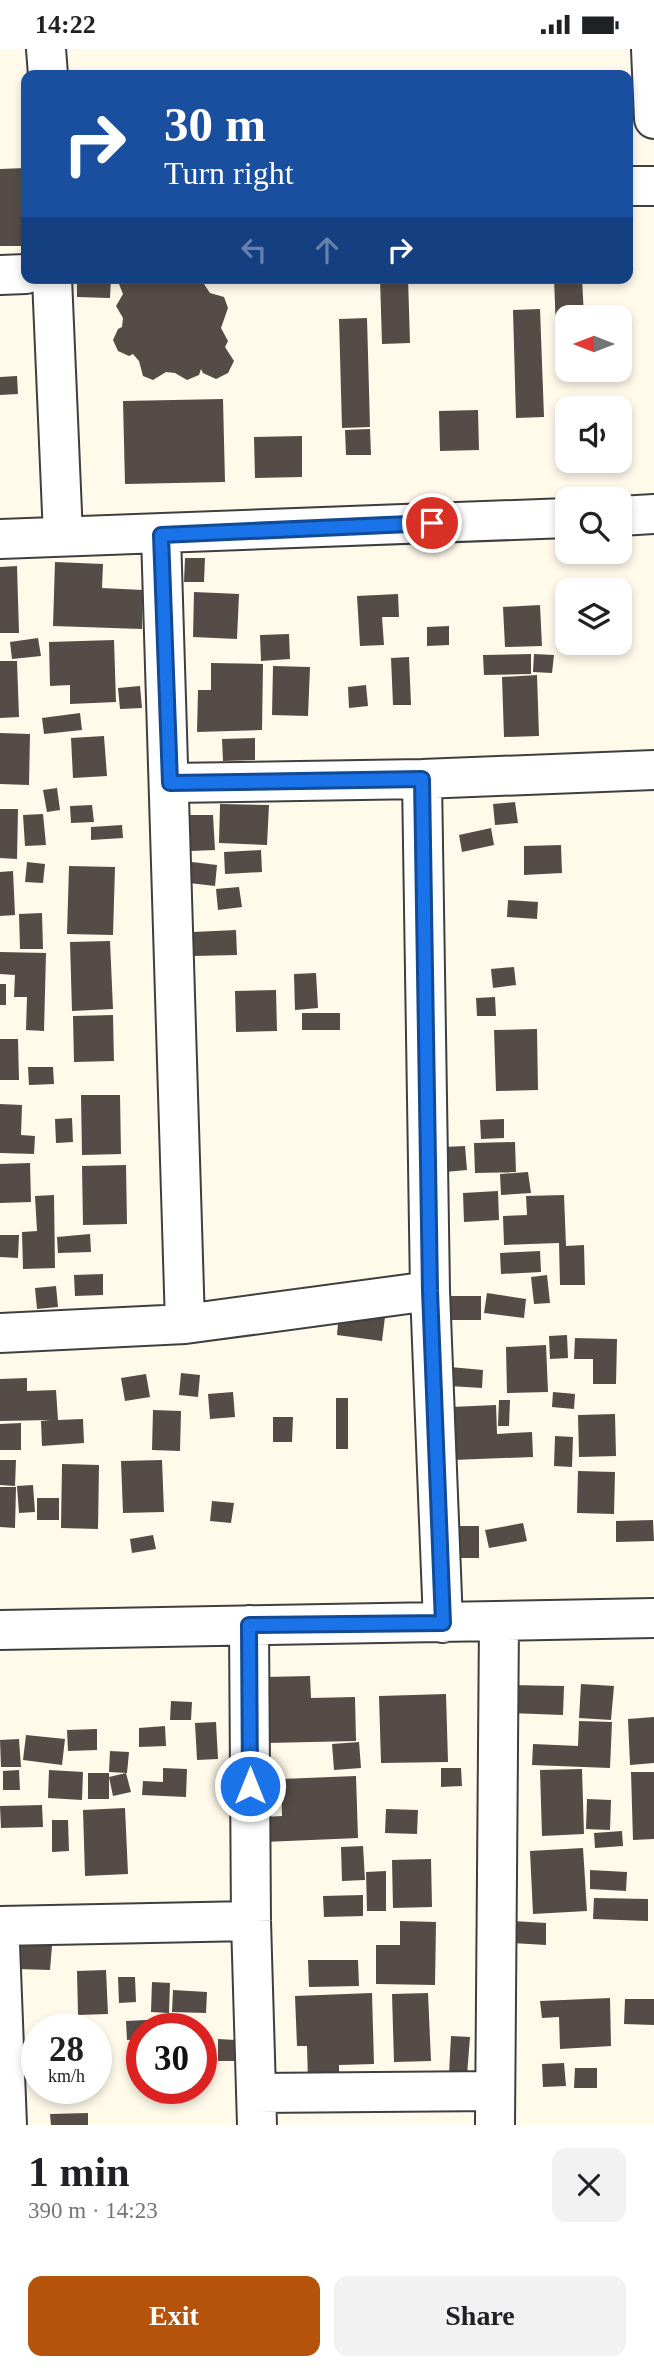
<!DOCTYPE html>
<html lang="en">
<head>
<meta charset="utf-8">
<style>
	:root { --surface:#fff; --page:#f2f2f2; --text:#202124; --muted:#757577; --accent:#b45309 }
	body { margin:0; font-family:Georgia,serif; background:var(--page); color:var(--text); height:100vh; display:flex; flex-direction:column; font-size:26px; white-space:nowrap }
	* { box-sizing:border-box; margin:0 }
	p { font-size:23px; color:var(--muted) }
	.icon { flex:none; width:38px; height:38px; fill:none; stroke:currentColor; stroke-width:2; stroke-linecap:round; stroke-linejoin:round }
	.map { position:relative; height:2076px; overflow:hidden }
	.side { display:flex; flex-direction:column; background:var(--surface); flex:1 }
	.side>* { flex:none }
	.top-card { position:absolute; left:21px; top:21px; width:612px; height:214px; border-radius:14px; box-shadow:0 4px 10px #0003; background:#1a4fa0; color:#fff; overflow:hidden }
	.needle { width:46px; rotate:270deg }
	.controls { position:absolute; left:555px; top:256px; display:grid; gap:14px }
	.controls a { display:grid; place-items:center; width:77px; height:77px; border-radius:14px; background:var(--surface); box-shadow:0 4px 10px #0003; font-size:35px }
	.speed { position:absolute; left:21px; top:1964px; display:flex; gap:14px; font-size:35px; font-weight:700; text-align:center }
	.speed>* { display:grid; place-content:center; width:91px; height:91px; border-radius:50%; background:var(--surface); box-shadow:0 4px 10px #0003; line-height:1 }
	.speed small { font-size:18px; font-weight:400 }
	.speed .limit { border:10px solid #d22; background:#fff; color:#111 }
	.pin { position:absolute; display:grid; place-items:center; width:60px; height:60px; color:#fff; margin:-30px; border:4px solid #fff; border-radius:50%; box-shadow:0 2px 7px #0007 }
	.me { position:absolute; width:77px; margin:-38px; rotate:0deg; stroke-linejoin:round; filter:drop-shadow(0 0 5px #0008) }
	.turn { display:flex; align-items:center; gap:24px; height:147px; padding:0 28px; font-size:32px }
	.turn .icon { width:91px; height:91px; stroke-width:2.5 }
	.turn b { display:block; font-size:49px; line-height:60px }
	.lanes { display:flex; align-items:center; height:66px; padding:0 28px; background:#0003; justify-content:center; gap:35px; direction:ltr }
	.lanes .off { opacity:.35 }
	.round { display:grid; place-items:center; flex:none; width:74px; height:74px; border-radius:14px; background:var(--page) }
	.summary { display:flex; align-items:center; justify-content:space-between; height:119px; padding:0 28px }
	h1 { font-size:42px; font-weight:700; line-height:52px }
	.cta { display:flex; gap:14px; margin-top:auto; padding:14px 28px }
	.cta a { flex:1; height:80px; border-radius:14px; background:var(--accent); color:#fff; font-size:28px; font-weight:700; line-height:80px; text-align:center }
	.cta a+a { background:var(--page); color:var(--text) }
	.status { display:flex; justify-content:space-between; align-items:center; height:49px; padding:0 35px; background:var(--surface); direction:ltr }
	.status svg { height:19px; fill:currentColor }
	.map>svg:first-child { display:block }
	.building { fill:#554c47 }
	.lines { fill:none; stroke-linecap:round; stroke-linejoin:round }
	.minor-casing { stroke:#3f3f3f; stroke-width:42 }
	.minor { stroke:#fff; stroke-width:38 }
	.route-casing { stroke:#114b97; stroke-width:18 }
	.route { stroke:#1a73e8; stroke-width:12 }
</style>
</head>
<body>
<div class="status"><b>14:22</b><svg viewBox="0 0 49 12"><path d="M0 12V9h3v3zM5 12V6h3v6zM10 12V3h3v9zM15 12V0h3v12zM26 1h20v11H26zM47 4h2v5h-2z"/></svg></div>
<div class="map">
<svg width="654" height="2076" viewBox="0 0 654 2076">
	<rect width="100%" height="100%" fill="#fffaea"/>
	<path class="building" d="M26,119V197H0V120Z
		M77,229H111L110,249L77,248Z
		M121,229H200L210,244L224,248L228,259L221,279L228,292L225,298L234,312L228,324L216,330L203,324L201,320L199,326L187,331L175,324L166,323L153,331L143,327L139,312L133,305L129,307L118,302L113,291L118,280L122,278L123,269L116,257L123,245L119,235Z
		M380,229H408L410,294L382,295Z
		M554,229H582L584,268H567V281L556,282Z
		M540,260L544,368L516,369L513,261Z
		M367,269L370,378L342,379L339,270Z
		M17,327L18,345L0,346V328Z
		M223,350L225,433L125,435L123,352Z
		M478,361L479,401L440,402L439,362Z
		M370,380L371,406H346L345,381Z
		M302,387V428L255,429L254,388Z
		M185,509H205L204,533H184Z
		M55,513L103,515L102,539L143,541L142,580L53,577Z
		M17,517L19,584H0V518Z
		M194,543L239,545L237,590L193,588Z
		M398,545L399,568H382L384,596L360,597L357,547Z
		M540,556L542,597L505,598L503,558Z
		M449,577V596L427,597V578Z
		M289,585L290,610L261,612L260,586Z
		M38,589L41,607L12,610L10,593Z
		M114,591L116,653L70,655V636L50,637L49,593Z
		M531,605V625L484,626L483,606Z
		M534,605L554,606L552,624L533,623Z
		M409,608L411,656H393L391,609Z
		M0,612H17L19,668L0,669Z
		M211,614L263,615L262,681L197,683L198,641H211Z
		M273,617L310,618L308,667L272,666Z
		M537,626L539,687L504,688L502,628Z
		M366,636L368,657L349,659L348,638Z
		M140,637L142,659L120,660L118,639Z
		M80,664L82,681L44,685L42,669Z
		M0,684L30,685L29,736L0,735Z
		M104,687L107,727L73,729L71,689Z
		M255,689V711L223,712L222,690Z
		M57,739L60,761L47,763L43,741Z
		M515,753L518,774L495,776L493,755Z
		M220,755L269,756L267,796L219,794Z
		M92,756L94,773L71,774L70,757Z
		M0,760H18L17,810L0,809Z
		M43,765L46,796L25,797L23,766Z
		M189,766H213L215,801L191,802Z
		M122,776L123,789L91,791V778Z
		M491,779L494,796L462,803L459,786Z
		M561,796L562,824L524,826V797Z
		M261,801L262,823L225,825L224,803Z
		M27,813L45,815L43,834L25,833Z
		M192,813L217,816L215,837L189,834Z
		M69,817L115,818L113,886L67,885Z
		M13,822L15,866L0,867V823Z
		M239,838L242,858L218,861L216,840Z
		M508,851L538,853L537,870L507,868Z
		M42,864L43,900H20L19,865Z
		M236,881L237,906L193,907V883Z
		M110,892L113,960L72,962L70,893Z
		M0,903L46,904L44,982L26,981L27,948H14L15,926L0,925Z
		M514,918L516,936L493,939L491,920Z
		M316,924L318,959L295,961L294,925Z
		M0,935H6V956H0Z
		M276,941L277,982L236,983L235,942Z
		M495,948L496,967H477L476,949Z
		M302,964H340V981H302Z
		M113,966L114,1012L74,1013L73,967Z
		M537,980L538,1041L496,1042L494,981Z
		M0,990H18L19,1031H0Z
		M28,1018H53L54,1035L29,1036Z
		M81,1046H120L121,1105L82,1106Z
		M0,1055L22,1056L21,1086L35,1087L34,1105L0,1104Z
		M72,1069L73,1093L56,1094L55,1070Z
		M504,1070V1089L481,1090L480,1071Z
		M515,1093L516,1123L475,1124L474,1094Z
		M465,1097L467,1121L445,1123L443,1098Z
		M30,1114L31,1153L0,1154V1115Z
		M126,1116L127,1175L83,1176L82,1117Z
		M528,1123L531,1144L501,1146L500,1125Z
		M498,1142L499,1171L464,1173L463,1144Z
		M54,1146L55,1219L23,1220L22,1183L37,1182L35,1147Z
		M564,1146L566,1197L584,1196L585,1236H560L559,1194L504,1196L503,1167L527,1166L526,1147Z
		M90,1185L91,1203L58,1204L57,1188Z
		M0,1186H19L18,1209L0,1208Z
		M540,1202L541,1223L501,1225L500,1204Z
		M103,1225V1246L75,1247L74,1226Z
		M547,1226L550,1254L534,1255L531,1228Z
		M56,1237L58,1258L37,1260L35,1239Z
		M487,1244L526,1250L524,1269L484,1264Z
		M449,1247H481V1271H449Z
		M339,1263L385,1268L382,1292L337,1286Z
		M567,1286L568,1309L550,1310L549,1287Z
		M575,1289L617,1290L616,1335H593V1310H574Z
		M546,1296L548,1343L507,1344L506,1298Z
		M450,1318L483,1321L482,1339L449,1337Z
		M181,1324L200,1326L198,1348L179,1346Z
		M146,1325L150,1348L125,1352L121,1329Z
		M27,1329V1342L56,1341L58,1371L83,1370L84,1394L42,1397L41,1372L50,1371L0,1372V1330Z
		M233,1343L235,1368L210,1370L208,1345Z
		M553,1343L575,1345L574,1360L552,1358Z
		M336,1349H348V1400H336Z
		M499,1351H510L509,1377H498Z
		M496,1356L497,1385L532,1383L533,1408L453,1411L451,1358Z
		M153,1361L181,1362L180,1402L152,1401Z
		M615,1365L616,1407L579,1408L578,1366Z
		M273,1368H293L292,1393H273Z
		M21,1374V1401H0V1375Z
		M555,1387L573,1388L572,1418L554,1417Z
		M0,1411H16L15,1437L0,1436Z
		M162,1411L164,1463L123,1464L121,1412Z
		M62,1415L99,1416L98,1480L61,1479Z
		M578,1422L615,1423L614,1465L577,1464Z
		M33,1436L35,1463L19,1464L17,1437Z
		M0,1438H16L15,1479L0,1478Z
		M37,1449H59V1471H37Z
		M212,1452L234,1454L231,1474L210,1472Z
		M653,1471L654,1492L616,1493V1472Z
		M523,1474L527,1492L489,1499L485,1481Z
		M446,1477H479V1509H447Z
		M153,1486L156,1500L132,1504L130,1490Z
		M310,1627L311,1649L355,1648L356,1692L266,1694L265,1628Z
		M581,1635L614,1637L611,1671L579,1669Z
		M510,1636L564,1637L563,1666L509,1664Z
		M446,1645L448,1713L381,1714L379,1647Z
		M171,1652L192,1653L191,1671H170Z
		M654,1668V1714L630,1716L628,1670Z
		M579,1672L612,1673L610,1719L532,1716L533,1695L578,1697Z
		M216,1673L218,1710L197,1711L195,1674Z
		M165,1677L166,1697L139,1698V1679Z
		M97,1680V1701L68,1702L67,1681Z
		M26,1686L65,1690L62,1716L23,1711Z
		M19,1690L21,1718H1L0,1691Z
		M359,1693L361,1719L334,1721L332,1695Z
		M110,1702L129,1703L127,1724L109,1723Z
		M163,1719L187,1720L186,1748L142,1746L143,1732L163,1733Z
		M441,1719H461L462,1737L441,1738Z
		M582,1720L584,1785L542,1787L540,1721Z
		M19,1721L20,1741H3V1722Z
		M49,1721L83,1723L82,1751L48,1749Z
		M631,1723H654V1790L633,1791Z
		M88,1724H109V1750H88Z
		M126,1724L131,1743L113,1747L109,1728Z
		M356,1727L358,1789L264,1793L263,1768L282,1767L281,1730Z
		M587,1750L611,1751L610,1781L586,1780Z
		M42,1756L43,1778L1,1779L0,1757Z
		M125,1759L128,1825L85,1827L83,1761Z
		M386,1760L418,1761L417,1785L385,1784Z
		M52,1771H68L69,1802L52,1803Z
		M622,1782L623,1797L595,1799L594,1784Z
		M363,1797L365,1831L342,1832L341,1798Z
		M583,1799L587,1862L533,1865L530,1802Z
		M431,1810L432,1858L393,1859L392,1811Z
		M590,1821L627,1823L626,1842L590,1840Z
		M386,1822V1862H367L366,1823Z
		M363,1846V1867L324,1868L323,1847Z
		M594,1849L648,1850V1872L593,1870Z
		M400,1872L436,1873L435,1936L376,1935V1896H400Z
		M513,1872L546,1874V1896L512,1894Z
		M18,1896L52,1897L50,1921L17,1920Z
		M308,1911H358L359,1937L309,1938Z
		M106,1921L108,1965L78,1966L77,1922Z
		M118,1928H135L136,1953L119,1954Z
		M152,1933L170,1934L169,1964L151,1963Z
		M173,1941L207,1943L206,1964L172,1963Z
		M372,1944L374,2015L339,2016V2030L308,2031L307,1997H297L295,1947Z
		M428,1944L431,2012L394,2013L392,1945Z
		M610,1949L611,1997L560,2000L559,1968L542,1969L540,1952Z
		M625,1950H654V1976L624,1975Z
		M186,1969V1979H142V1990L127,1991L126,1972Z
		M451,1987L470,1988L467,2026L449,2025Z
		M201,1990H209L211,2015L201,2016Z
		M218,1990L236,1991V2012H218Z
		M564,2014L566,2037L543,2038L542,2015Z
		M575,2019H597V2039H574Z
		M165,2039H200V2043H165Z
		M88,2064V2076H51L50,2065Z"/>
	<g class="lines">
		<defs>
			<path id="minor" d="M46,0L48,26
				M651,0L654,70
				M628,137H654
				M0,226L26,225
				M52,229L63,487
				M620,467L654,465
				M161,486L185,1275
				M0,490L567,469
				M422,730L430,1242L443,1574
				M170,734L422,730L654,721
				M0,1284L185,1275L430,1242
				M249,1576L251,1872L257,2076
				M0,1581L654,1569
				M0,1877L251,1872
				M0,1896L7,2076
				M257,2044L495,2042
				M495,2076L499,1573"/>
		</defs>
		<use href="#minor" class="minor-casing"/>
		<use href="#minor" class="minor"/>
	</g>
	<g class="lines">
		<defs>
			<path id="route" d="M250,1737L249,1576L443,1574L430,1242L422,730L170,734L161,486L432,474"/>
		</defs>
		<use href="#route" class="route-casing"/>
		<use href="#route" class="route"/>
	</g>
</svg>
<div class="controls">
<a><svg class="needle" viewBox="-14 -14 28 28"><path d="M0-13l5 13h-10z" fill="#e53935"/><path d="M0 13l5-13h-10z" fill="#757577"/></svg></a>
<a><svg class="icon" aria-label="sound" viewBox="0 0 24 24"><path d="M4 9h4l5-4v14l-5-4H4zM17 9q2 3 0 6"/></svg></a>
<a><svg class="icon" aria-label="search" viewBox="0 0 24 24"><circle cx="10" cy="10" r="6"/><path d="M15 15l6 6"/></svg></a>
<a><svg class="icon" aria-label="layers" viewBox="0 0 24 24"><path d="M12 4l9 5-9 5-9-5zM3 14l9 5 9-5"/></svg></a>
</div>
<div class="speed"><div>28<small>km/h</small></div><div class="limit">30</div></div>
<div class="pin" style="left:432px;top:474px;background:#d93025"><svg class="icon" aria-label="arrive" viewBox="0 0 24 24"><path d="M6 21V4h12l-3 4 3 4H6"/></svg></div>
<svg class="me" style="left:250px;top:1737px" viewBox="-20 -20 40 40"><circle r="17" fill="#1a73e8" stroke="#fff" stroke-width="3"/><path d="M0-11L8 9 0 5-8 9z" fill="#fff"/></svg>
<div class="top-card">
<div class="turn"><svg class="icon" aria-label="right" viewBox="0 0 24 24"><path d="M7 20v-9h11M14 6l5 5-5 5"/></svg><div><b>30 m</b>Turn right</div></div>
<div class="lanes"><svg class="icon off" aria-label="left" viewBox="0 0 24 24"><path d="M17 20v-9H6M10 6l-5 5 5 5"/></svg><svg class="icon off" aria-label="ahead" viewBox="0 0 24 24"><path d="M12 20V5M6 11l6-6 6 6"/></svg><svg class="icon" aria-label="right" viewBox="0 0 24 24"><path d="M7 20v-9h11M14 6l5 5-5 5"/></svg></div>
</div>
</div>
<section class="side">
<div class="summary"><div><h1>1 min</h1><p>390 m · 14:23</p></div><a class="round"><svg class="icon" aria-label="close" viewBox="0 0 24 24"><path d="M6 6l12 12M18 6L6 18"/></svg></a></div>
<div class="cta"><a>Exit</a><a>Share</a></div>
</section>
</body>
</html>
